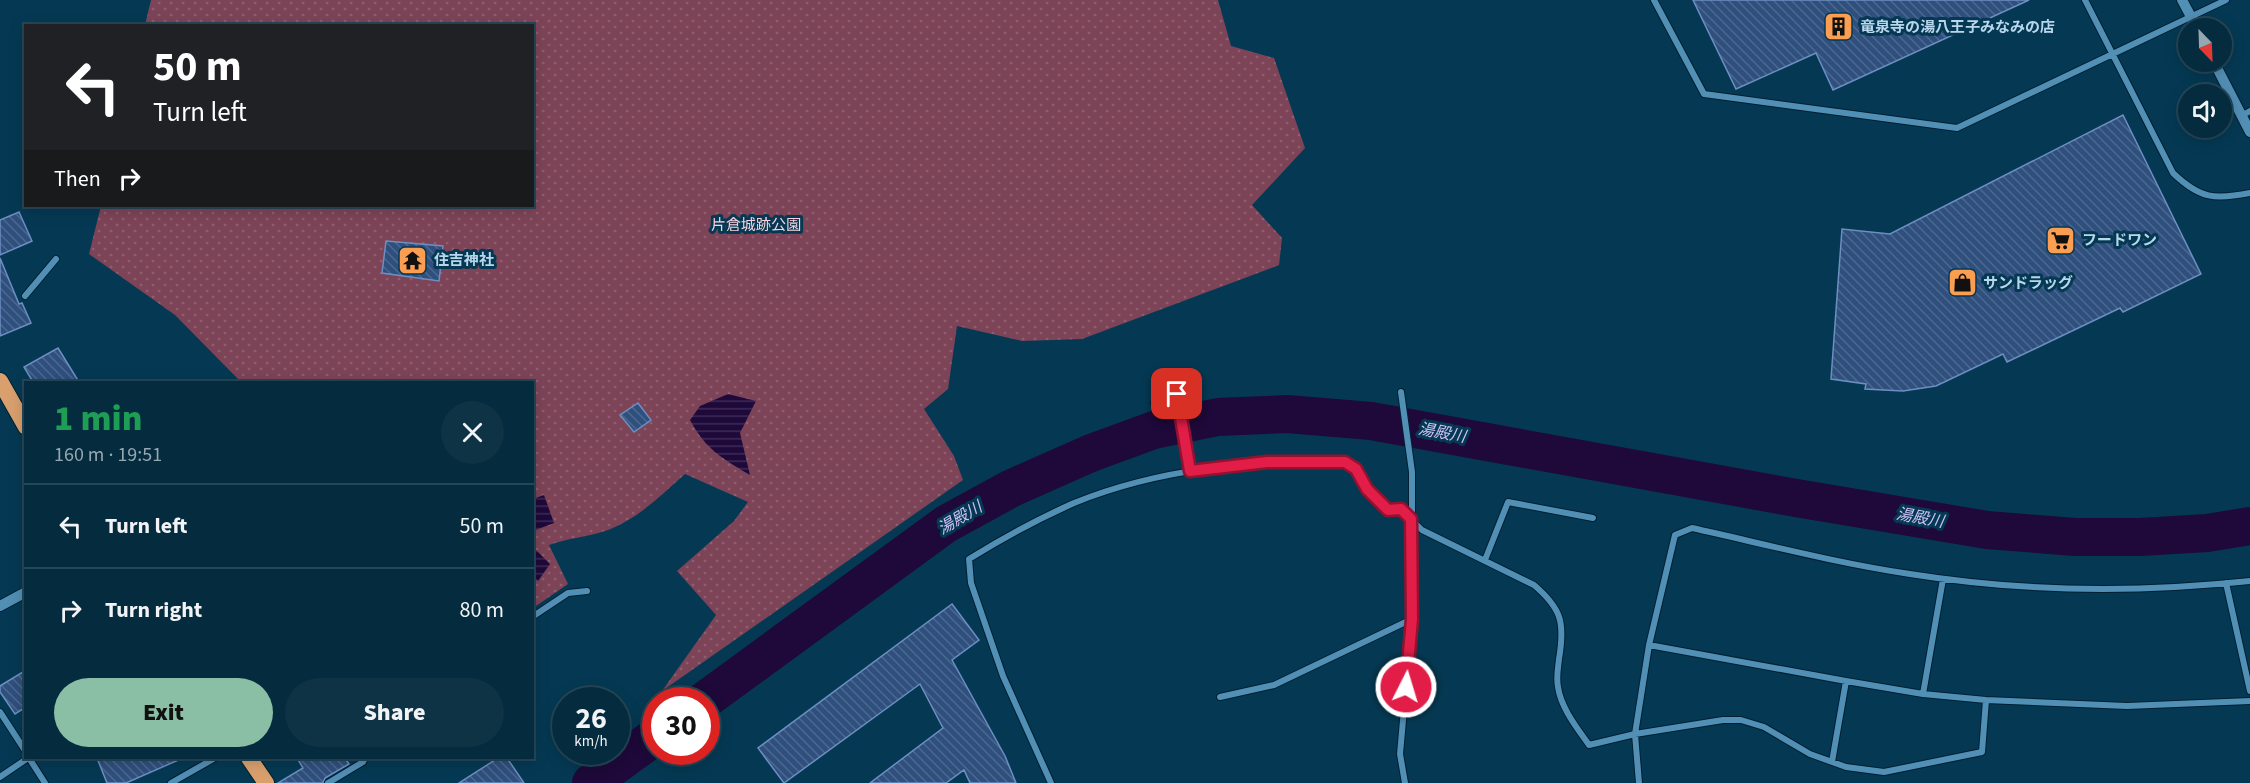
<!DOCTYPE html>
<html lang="en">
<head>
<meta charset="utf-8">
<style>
	:root { --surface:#042b3e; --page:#0d3345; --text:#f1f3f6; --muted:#97a7b0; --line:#254758; --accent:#8abfa5 }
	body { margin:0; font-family:"Source Sans 3","Noto Sans JP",sans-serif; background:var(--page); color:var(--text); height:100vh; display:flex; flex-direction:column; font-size:22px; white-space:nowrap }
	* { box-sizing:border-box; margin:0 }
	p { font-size:20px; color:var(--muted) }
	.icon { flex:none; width:33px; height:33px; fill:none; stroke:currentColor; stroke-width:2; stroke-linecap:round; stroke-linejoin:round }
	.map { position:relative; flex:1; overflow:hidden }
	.panel { position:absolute; left:24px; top:381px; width:510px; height:378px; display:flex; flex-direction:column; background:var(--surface); border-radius:0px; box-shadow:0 3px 15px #0003,0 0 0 2px var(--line) }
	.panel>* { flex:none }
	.banner { position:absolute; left:24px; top:24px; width:510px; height:183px; border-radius:0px; box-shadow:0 3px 15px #0003,0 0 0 2px var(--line); background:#202124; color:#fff; overflow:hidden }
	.needle { width:39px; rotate:157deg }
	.buttons { position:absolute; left:2178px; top:18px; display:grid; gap:12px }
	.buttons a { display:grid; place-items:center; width:54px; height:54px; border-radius:50%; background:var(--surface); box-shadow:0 3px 15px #0003,0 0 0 2px var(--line); font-size:30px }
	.speed { position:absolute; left:552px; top:687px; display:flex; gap:12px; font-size:30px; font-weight:700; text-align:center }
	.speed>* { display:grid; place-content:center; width:78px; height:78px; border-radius:50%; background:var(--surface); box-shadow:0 3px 15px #0003,0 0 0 2px var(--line); line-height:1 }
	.speed small { font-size:15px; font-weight:400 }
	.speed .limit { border:9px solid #d22; background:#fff; color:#111 }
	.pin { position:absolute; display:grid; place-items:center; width:51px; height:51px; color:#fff; margin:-26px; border-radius:12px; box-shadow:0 3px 9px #0006 }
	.me { position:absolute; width:66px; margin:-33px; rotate:5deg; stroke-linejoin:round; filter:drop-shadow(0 0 4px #0008) }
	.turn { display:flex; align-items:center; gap:21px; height:126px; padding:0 30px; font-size:27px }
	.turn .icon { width:78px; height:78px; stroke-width:2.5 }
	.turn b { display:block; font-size:42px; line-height:51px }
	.then { display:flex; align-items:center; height:57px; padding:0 30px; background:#0003; gap:12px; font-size:22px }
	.round { display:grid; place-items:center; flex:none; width:63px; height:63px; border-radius:32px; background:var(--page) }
	.head { display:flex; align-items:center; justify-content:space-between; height:102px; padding:0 30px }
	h1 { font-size:36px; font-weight:800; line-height:45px; color:#1e9e55 }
	.button { display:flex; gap:12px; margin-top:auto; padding:12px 30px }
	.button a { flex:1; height:69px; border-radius:36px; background:var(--accent); color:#111; font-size:24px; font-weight:800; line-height:69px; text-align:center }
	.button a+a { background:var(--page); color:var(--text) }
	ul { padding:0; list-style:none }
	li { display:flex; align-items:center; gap:18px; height:84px; padding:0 30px; border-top:2px solid var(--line) }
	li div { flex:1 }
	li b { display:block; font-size:22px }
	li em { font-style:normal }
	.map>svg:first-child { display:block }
	.green { fill:url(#green-dots) }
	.water { fill:url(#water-rules) }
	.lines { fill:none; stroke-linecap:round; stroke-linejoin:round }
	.river { stroke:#1e093a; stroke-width:38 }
	.building { fill:url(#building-back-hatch); stroke:#6d8fc2; stroke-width:1.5 }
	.minor-casing { stroke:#001f31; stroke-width:8 }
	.tertiary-casing { stroke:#001f31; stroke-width:12 }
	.trunk-casing { stroke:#001f31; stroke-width:18 }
	.minor { stroke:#528fb5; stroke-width:6 }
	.tertiary { stroke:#528fb5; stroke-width:10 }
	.trunk { stroke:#d9a06e; stroke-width:16 }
	.route-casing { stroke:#92132f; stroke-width:15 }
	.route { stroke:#e11d48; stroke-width:10 }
	.labels { text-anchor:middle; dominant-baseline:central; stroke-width:6; stroke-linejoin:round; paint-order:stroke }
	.poi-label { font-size:15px; font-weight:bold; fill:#b9d7ec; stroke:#053953; text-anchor:start }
	.park-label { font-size:15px; fill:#fad2de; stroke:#053953 }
	.water-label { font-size:16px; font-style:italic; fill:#d1c2f5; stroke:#053953 }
</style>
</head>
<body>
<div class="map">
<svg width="2250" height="783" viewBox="0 0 2250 783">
	<defs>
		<pattern id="green-dots" width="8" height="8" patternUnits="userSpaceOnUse" patternTransform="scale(1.5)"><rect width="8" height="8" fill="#7d4458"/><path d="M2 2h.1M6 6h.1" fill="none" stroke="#8d5e70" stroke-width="1.8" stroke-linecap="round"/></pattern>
		<pattern id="water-rules" width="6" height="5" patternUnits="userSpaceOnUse" patternTransform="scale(1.5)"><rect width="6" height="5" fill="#1e093a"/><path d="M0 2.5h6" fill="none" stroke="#3d2c57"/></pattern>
		<pattern id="building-back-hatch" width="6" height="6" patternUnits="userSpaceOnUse" patternTransform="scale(1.5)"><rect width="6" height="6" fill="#2f4f7d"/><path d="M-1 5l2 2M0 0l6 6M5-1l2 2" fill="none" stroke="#4b6890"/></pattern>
	</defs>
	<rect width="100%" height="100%" fill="#053953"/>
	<path class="green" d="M151,0H1218L1231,46L1274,58L1305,148L1252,205L1282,238L1279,265L1082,339L1022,341L957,326L948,389L924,409L954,456L963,480L662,691L716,615L677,571L734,521L748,502L685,474C660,496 637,520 605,531C587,537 568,538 549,545L568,584L533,608L532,382H241L175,315L89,254L101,206H532V26L145,25Z"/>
	<path class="water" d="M728,394L756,401L740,433L750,475C722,458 706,450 690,420L700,406Z
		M544,495L554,523L533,531V499Z
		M536,550L550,564L538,581L533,576V551Z"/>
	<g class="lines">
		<path class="river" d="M705,700L946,524L1012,488L1091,453L1154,430L1218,417L1287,414L1371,421L1796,498L1987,530L2075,537H2140L2207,533L2250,526
			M591,783L656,736"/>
	</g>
	<path class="building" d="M1693,0H2029L1833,90L1816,53L1736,89Z
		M2123,115L2201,274L2123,312L2120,308L2007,362L2003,354L1936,386L1903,391L1865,389L1866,384L1831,379L1842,229L1890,234Z
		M19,212L32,241L0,255V220Z
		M386,241L443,246L439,281L382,273Z
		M0,258L19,304L22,303L31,323L0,336Z
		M58,348L79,382H33L24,367Z
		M638,403L651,420L634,432L620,415Z
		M952,604L979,640L952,660L1005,756L1016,783H970L964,770L946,783H870L943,728L920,684L784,783L758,748Z
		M26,670V707L15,714L0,692V686Z
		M97,758H183L126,783H107Z
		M297,758H345L349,764L325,778L323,783H278L303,768Z
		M498,758H507L524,783H459Z"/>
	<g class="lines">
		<defs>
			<path id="minor" d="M1654,0L1704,94L1957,128L2226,0
				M2085,0L2173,173C2200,199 2215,200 2250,193
				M2241,116L2250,111
				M25,296L56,259
				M1401,392L1412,472V619L1400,754L1405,783
				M1154,403L1177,394L1190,471
				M1485,560L1508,502L1593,518
				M2226,583L2250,691
				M532,617L568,593L587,591
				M1649,645L1846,681L1923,694L1986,700L2127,706L2250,701
				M1923,694L1943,579
				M1220,697L1274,685L1412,619
				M0,712L26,752
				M29,758L45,783
				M1832,762L1846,681
				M0,777L28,758
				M171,783L215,758
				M328,783L363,762L365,758
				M1051,783L1003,676L971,583L969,559C1003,538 1038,519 1074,503C1160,468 1253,460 1345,462L1356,469L1367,489L1388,510L1401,509L1422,530L1534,585C1562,609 1565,623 1559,659C1558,669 1556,677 1558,687C1561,708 1577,728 1589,745L1635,734L1723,720H1741L1764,727L1810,754L1846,767L1884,772L1982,752L1986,700
				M1639,783L1635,734L1649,645L1675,535L1692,528C1764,544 1836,563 1910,574C2023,592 2137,593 2250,581"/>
			<path id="tertiary" d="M2182,0L2197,28
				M2214,62L2250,132
				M0,606L26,592"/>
			<path id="trunk" d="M0,381L26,427
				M249,758L266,783"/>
		</defs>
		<use href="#minor" class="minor-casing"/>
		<use href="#tertiary" class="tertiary-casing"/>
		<use href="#trunk" class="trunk-casing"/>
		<use href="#minor" class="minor"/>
		<use href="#tertiary" class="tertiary"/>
		<use href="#trunk" class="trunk"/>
	</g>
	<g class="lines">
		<defs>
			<path id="route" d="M1177,394L1190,471L1267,462H1345L1356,469L1367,489L1388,510L1401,509L1411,519L1412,619L1406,687"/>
		</defs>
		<use href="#route" class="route-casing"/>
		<use href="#route" class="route"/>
	</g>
	<defs>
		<symbol id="building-square" viewBox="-11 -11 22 22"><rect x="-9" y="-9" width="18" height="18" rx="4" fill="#fb9e51" stroke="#053953"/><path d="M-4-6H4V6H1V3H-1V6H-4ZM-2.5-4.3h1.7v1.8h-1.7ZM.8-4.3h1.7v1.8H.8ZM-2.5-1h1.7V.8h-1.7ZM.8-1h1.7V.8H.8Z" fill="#111"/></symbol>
		<symbol id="supermarket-square" viewBox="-11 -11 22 22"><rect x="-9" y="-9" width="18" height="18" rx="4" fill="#fb9e51" stroke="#053953"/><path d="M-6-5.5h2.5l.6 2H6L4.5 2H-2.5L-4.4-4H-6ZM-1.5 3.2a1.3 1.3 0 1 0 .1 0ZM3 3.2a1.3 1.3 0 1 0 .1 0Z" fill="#111"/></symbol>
		<symbol id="temple-square" viewBox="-11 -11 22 22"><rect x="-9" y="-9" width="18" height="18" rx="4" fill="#fb9e51" stroke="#053953"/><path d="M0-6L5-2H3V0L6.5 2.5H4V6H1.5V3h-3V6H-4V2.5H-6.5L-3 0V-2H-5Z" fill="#111"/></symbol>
		<symbol id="shop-square" viewBox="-11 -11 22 22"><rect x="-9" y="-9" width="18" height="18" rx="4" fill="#fb9e51" stroke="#053953"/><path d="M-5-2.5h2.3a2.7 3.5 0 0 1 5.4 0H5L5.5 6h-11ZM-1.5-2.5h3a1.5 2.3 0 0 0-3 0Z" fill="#111"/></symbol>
	</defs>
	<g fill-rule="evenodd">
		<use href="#building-square" x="1822" y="10" width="33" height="33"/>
		<use href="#supermarket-square" x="2044" y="224" width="33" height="33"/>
		<use href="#temple-square" x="396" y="244" width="33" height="33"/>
		<use href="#shop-square" x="1946" y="266" width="33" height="33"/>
	</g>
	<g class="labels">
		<g class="poi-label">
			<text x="1860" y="27">竜泉寺の湯八王子みなみの店</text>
			<text x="2082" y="240">フードワン</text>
			<text x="434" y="260">住吉神社</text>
			<text x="1983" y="283">サンドラッグ</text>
		</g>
		<g class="park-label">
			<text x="756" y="225">片倉城跡公園</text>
		</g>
		<g class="water-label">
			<text transform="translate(1442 433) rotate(10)">湯殿川</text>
			<text transform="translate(960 518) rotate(-31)">湯殿川</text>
			<text transform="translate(1920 518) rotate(10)">湯殿川</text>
		</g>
	</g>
</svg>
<div class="buttons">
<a><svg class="needle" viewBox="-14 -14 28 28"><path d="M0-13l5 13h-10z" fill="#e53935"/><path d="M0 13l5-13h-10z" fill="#97a7b0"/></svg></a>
<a><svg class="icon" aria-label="sound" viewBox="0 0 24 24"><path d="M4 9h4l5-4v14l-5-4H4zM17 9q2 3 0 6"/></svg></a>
</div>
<div class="speed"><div>26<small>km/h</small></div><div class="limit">30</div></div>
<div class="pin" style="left:1177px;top:394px;background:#d93025"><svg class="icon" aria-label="arrive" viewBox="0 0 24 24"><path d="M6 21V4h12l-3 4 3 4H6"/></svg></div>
<svg class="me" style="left:1406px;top:687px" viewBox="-20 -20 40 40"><circle r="17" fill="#e11d48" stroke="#fff" stroke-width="3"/><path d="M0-11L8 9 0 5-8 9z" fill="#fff"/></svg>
<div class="banner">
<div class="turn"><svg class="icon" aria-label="left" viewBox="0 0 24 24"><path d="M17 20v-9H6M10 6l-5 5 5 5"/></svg><div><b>50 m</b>Turn left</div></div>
<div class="then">Then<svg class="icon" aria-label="right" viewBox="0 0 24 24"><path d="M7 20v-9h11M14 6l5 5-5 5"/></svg></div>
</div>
<section class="panel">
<div class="head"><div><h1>1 min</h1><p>160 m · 19:51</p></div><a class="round"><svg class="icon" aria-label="close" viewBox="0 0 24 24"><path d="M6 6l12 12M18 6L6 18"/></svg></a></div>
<ul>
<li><svg class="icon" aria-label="left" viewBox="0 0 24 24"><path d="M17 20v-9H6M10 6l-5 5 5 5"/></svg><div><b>Turn left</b></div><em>50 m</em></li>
<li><svg class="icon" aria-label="right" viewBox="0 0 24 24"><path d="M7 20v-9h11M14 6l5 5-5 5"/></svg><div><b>Turn right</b></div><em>80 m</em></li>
</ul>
<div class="button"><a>Exit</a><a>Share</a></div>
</section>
</div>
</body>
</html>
